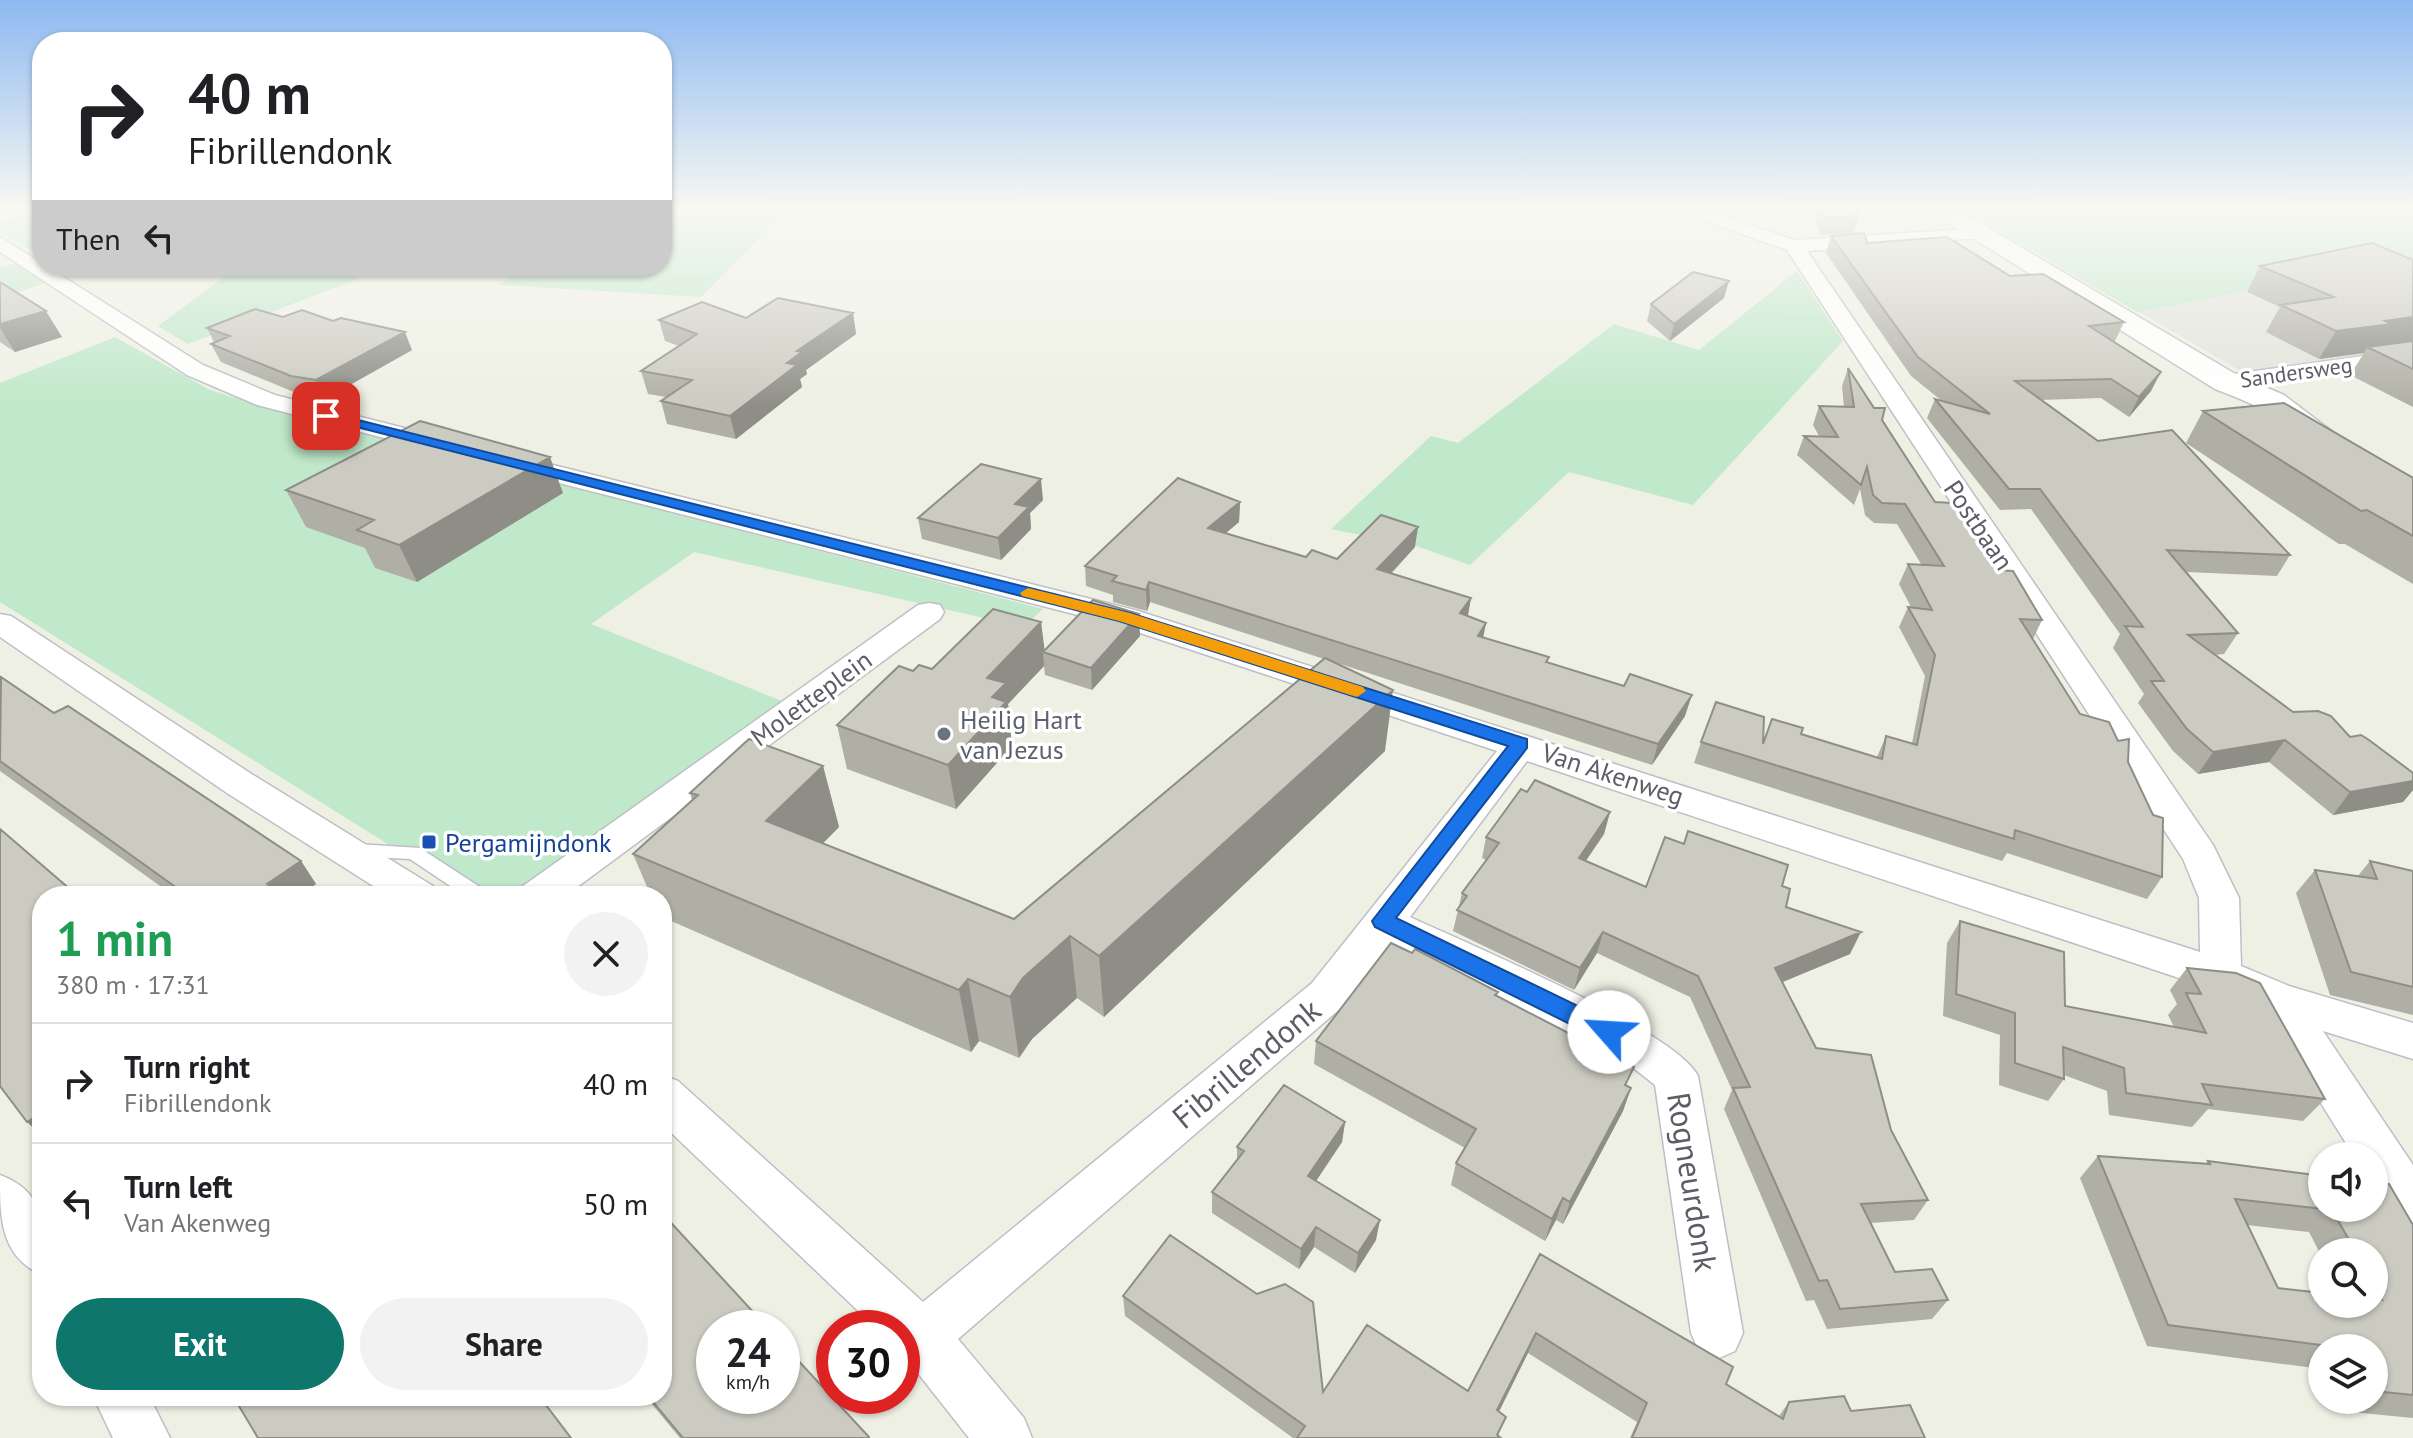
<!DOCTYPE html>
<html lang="en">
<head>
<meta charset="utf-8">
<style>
	:root { --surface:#fff; --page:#f2f2f2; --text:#202124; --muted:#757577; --line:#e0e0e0; --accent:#0f766e }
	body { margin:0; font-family:"PT Sans",sans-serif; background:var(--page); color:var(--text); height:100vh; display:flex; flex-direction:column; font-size:30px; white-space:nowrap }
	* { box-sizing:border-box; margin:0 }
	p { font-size:26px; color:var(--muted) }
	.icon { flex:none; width:44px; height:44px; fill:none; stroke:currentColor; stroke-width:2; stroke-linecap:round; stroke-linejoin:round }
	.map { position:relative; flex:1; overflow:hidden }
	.side { position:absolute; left:32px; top:886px; width:640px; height:520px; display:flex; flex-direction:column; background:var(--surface); border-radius:32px; box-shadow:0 2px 6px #0004 }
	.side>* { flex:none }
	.top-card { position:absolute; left:32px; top:32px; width:640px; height:244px; border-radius:32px; box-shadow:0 2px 6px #0004; background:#fff; color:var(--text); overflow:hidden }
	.buttons { position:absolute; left:2308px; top:1142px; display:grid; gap:16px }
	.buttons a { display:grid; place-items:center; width:80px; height:80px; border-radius:50%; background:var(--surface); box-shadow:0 2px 6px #0004; font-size:40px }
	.speed { position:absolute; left:696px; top:1310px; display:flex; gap:16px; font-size:40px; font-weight:700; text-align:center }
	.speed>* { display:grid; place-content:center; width:104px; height:104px; border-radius:50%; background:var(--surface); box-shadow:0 2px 6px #0004; line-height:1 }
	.speed small { font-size:20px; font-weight:400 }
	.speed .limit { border:12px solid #d22; background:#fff; color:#111 }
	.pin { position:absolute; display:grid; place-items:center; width:68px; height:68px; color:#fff; margin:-34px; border-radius:16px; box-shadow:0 4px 12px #0006 }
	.me { position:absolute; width:88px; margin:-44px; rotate:296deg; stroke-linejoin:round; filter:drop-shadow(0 0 6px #0008) }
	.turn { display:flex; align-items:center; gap:28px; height:168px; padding:0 24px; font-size:36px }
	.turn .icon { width:104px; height:104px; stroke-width:2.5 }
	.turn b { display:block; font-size:56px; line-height:68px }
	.then { display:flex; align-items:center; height:76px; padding:0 24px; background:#0003; gap:16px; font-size:30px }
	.round { display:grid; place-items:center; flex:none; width:84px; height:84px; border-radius:42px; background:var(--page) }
	.headline { display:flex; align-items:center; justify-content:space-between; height:136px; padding:0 24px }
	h1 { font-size:48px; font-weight:700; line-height:60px; color:#1e9e55 }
	.button { display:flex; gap:16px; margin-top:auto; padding:16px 24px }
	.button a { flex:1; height:92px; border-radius:48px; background:var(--accent); color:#fff; font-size:32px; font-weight:700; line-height:92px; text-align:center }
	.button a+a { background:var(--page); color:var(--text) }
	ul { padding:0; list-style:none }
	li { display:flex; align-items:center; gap:24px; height:120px; padding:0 24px; border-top:2px solid var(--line) }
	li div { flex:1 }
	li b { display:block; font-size:30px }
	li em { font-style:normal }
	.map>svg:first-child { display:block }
	.industrial { fill:#e3e3dc }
	.green { fill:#c0e8ca }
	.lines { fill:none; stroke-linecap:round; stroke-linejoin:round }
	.lane-casing { stroke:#bebfc6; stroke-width:3 }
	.street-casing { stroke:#bebfc6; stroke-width:3 }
	.secondary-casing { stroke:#bfc0c8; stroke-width:3 }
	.lane { fill:#fff; fill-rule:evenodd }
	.street { fill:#fff; fill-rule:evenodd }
	.secondary { fill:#fff; fill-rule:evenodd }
	.wall { fill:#afafa6; fill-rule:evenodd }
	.shaded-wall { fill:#8e8e87 }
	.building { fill:#cbcbc1; stroke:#8e8e87; stroke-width:2; fill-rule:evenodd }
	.route { fill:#1a73e8; stroke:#114b97; stroke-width:2 }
	.slow { fill:#f59e0b }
	.worship-dot { fill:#6b7280; stroke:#fff; stroke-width:3 }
	.transit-dot { fill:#1a4fb4; stroke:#fff; stroke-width:3 }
	.labels { text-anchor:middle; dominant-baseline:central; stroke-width:7; stroke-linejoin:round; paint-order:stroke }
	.far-street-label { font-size:22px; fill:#5c5e66; stroke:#fff }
	.street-label { font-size:26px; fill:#5c5e66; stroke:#fff }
	.worship-label { font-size:26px; fill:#5b616d; stroke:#fff; text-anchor:start }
	.transit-label { font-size:26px; fill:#164399; stroke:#fff; text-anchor:start }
	.near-street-label { font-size:32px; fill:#5c5e66; stroke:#fff }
</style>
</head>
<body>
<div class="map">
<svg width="2413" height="1438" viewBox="0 0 2413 1438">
	<rect width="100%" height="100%" fill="#eff0e4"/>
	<path class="industrial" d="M1959,207H2413V352L2249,376Z"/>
	<path class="green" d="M37,207H42V257L0,231V222Z
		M662,207H790L701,297L499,285L524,266H662Z
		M2122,207H2413V263L2340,273L2137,312L1973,216Z
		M14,264L46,283L0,298V267Z
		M277,266H378L355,280L188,344L158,326L229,273H267Z
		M1797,271L1843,341L1693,505L1569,472L1470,565L1374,531L1365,536L1331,529L1431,436L1458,443L1614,324L1699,350Z
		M115,337L210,390L285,413L1043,609L1023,627L694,552L591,624L792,705L525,896H471L0,602V383Z"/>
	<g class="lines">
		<defs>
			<path id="lane" d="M357,844L420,848L486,891L488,896H465L410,859L351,856L348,851L351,846Z"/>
			<path id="street" d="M1667,207H1695L1795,240L1986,228L1989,232L1986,236L1979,238L1807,251L2213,845L2239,898L2241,966L2289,986L2413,1023V1059L2323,1031L2413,1165V1230C2379,1217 2374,1189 2374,1156H2354L2264,1012L2206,987L1527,761L1410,917C1466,943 1676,1031 1698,1076L1743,1333L1735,1351L1717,1359L1699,1351L1691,1333L1655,1085L1622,1059L1390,943L1342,1007L958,1339L1024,1418L1032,1438H969L902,1353V1328H876L662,1124V1075L678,1081L923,1302L1312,983L1497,751L1113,624L504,469L500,463L504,457L513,455L1135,610L2200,952L2199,898L2183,859L1787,250Z
				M0,237L203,365L275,395L451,440L455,445L442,453L257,405L187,375L0,252Z
				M2413,349V363L2226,389L2214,382L2226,375Z
				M929,603L940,605L944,612L940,619L565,896H517L523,886L918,605Z
				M0,614L11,616L253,775L433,886L439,896H389L227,793L0,637Z
				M0,1175C50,1194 42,1230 42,1275C0,1256 0,1218 0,1175Z
				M93,1396H149L170,1438H113Z"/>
			<path id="secondary" d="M1923,207H1953L2237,375L2284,395L2342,439L2337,446C2306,454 2286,422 2261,409C2247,401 2230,395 2215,389Z"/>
		</defs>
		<use href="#lane" class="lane-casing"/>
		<use href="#street" class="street-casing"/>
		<use href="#secondary" class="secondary-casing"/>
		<use href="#lane" class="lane"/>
		<use href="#street" class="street"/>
		<use href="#secondary" class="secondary"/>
	</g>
	<path class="wall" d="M1813,207H1856L1859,216L1853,233L1820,235Z
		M1831,236L2010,276L2124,322L2115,341H2113L2151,391L2129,417L2101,398L2040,400L2098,441L2290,555L2277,576L2187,572L2238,633L2224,654L2215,655L2293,712L2350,737L2413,773V790L2403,802L2333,815L2269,762L2198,774L2173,751L2138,703L2144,694L2113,648L2120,634L2031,509L2000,510L1927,418L1935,399L1942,401L1911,376L1826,253Z
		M2413,260V407L2350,375L2364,353L2319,359L2266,332L2280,307L2247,292L2260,266Z
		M0,282L62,337L15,352L0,342Z
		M1724,298L1670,341L1647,321L1651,304Z
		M853,313L856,334L806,370L807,374L800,379L802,387L736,439L667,424L661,401L666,397L648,394L641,371L679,346L665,341L659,320L746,318Z
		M283,317L333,321L412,350L325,399L301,395L221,362L211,344L214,342L207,328Z
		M1848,368L1935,502L2042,620L2033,639L2080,714L2128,762L2162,877L2147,899L2007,853L2002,861L1694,763L1701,742L1763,741L1772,719L1801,734L1877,757L1886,736L1912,743L1925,676L1899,627L1908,607H1911L1899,584L1908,564H1921L1897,524L1874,523L1865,515L1860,489L1854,505L1797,455L1804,436H1819L1813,425L1819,406L1844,407L1842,386Z
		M2203,411L2413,478V584L2345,544H2339L2186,443Z
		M286,490L563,493L417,582L375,568L365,548L306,527Z
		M1043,500L1030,513L1031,529L1001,560L922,539L918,518Z
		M1240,502L1239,522L1226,533L1306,557L1337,559L1415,547L1391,574L1471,598L1468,616L1483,637L1549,657L1547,663L1685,716L1652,765L1331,661L1385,751L1104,1017L1077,998L1032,1039L1019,1058L979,1041L971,1052L662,917V896H651L633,854L692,800L690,793L823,766L839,827L823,843L1014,919L1324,659L1150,602L1147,611L1113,602V595L1086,586L1085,566Z
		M1041,622L1044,651L1140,636L1092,690L1045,675L1044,666L1008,704L1011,727L1010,728L1012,746L956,809L847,769L837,725L913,671L932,669Z
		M0,678L54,713L301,861L316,884L299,896H174L0,771Z
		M1527,792L1610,812L1604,834L1586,861L1646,887L1782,886L1786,907L1850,954L1782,982L1816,1048L1891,1130L1928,1200L1914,1220L1870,1223L1895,1272L1948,1300L1932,1319L1827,1329L1814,1300L1806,1301L1724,1109L1732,1090L1690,997L1597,953L1574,990L1453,931L1462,893L1486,860L1482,858L1486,837Z
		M2370,861L2413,871V1015L2330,995L2296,893L2315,870L2357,877Z
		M1960,921L2065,1006L2174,1027L2168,1015L2177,1004L2170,990L2187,968L2325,1099L2303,1121L2208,1109L2192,1127L2109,1115L2107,1091L2064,1075V1079L2048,1101L1999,1085L2000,1035L1943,1016L1947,943Z
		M1412,953L1498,992L1497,996L1631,1088L1623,1111L1563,1224L1556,1220L1545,1241L1451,1185L1456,1163L1465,1148L1314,1064L1316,1041Z
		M1345,1122L1342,1142L1316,1181L1376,1240L1355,1273L1314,1247L1299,1269L1212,1213V1192L1237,1160V1147Z
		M2098,1156L2205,1164L2208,1161L2413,1225V1418L2341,1411L2336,1400H2374V1348H2322V1372L2321,1369L2147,1346L2080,1178ZM2247,1225L2309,1232L2322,1257V1252H2374V1304L2278,1288Z
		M1540,1254L1726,1384L1779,1416L1789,1402L1851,1411L1925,1438H1630L1637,1422L1528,1353L1499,1412V1436L1501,1438H1293L1125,1316L1123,1296L1323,1392L1468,1391Z
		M782,1343L870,1438H680L645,1396H662Z"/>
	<path class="shaded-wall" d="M1729,281L1724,298L1670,341L1674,324Z
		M46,311L62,337L15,352L0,328V324Z
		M853,313L856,334L806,370L807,374L800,379L802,387L736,439L730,416L797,351Z
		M2413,317V342L2367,347L2364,353L2319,359L2336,331L2385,321Z
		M405,332L412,350L325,399L316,380Z
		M2161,372L2151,391L2129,417L2139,397Z
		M550,457L563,493L417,582L399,545Z
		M1041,479L1043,500L1030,513L1031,529L1001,560L998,538L1015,504Z
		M1240,502L1239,522L1208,548V528Z
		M1418,527L1415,547L1375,590L1377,569Z
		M1149,582L1150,602L1147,611L1146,590Z
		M1471,598L1467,619L1460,613Z
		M1139,614L1140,636L1092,690L1091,668Z
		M1041,622L1045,653L1043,652L1044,666L1008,704L1011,727L1010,728L1012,746L956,809L948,765L987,678Z
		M1486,623L1482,644L1478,636Z
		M1393,690L1385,751L1104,1017L1099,956Z
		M1692,695L1685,716L1652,765L1658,744Z
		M2285,740L2269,762L2198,774L2213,752Z
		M823,766L839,827L785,882L766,821Z
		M2413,781V790L2403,802L2333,815L2350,792Z
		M1610,812L1604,834L1573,879L1579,858Z
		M301,861L316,884L299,896H275L267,884Z
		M1603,932L1597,953L1574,990L1580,968Z
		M1861,932L1850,954L1766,989L1775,968Z
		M1070,936L1077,998L1032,1039L1019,1058L1010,997L1023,978Z
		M968,979L979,1041L971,1052L959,990Z
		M42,989V1001L35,994Z
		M1631,1088L1623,1111L1563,1224L1570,1202Z
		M42,1113V1136L27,1122Z
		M1345,1122L1342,1142L1306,1196L1308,1176Z
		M1563,1198L1556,1220L1545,1241L1552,1219Z
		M1380,1220L1376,1240L1355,1273L1358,1253Z
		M1316,1227L1314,1247L1299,1269L1301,1249Z
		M1536,1333L1528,1353L1490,1429L1497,1410Z"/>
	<path class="building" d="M1822,207H1856L1859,216L1825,218Z
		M1864,233L1867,243L1947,237L2010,276L2043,274L2124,322L2089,326L2161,372L2139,397L2111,379L2015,381L2098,441L2172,430L2290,555L2167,550L2238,633L2188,635L2293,712L2318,711L2331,716L2350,737L2361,735L2369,740L2413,773V781L2350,792L2285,740L2213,752L2187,729L2151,681H2164L2125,626L2143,627L2040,489H2009L1935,399L1990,414L1918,357L1831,236Z
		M2372,243L2413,260V317L2385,321L2392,324L2336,331L2281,305L2334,297L2260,266Z
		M1693,272L1729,281L1674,324L1651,304Z
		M0,282L46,311L0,324Z
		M778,298L853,313L797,351L802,352L787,363L797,365L730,416L661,401L692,380L641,371L697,334L659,320L702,302L746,318Z
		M255,309L283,317L302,310L333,321L341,318L405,332L316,380L291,376L211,344L230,336L207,328Z
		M2413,341V369L2367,347Z
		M1848,368L1874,408H1885L1882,420L1935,502L1952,503L1997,570L2013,571L2042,620L2020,619L2080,714L2109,722L2118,741L2129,739L2128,762L2153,815L2163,818L2162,877L2015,830L2014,839L1701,742L1716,702L1764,717L1763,744L1772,719L1803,728L1801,734L1882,759L1886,736L1917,745L1935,655L1908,607L1932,610L1908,564L1944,566L1905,504L1882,503L1873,495L1867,467L1861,485L1804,436L1838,437L1819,406L1854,407Z
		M2284,403L2413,478V536L2367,510L2361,511L2203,411Z
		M420,421L550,457L399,545L357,530L374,520L286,490Z
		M981,464L1041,479L1015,504L1029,507L998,538L918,518Z
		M1178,478L1240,502L1208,528L1306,557L1312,550L1337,559L1381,515L1418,527L1377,569L1471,598L1460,613L1486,623L1478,636L1549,657L1546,662L1624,686L1630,674L1692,695L1658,744L1149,582L1146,590L1112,581L1117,576L1085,566Z
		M1093,600L1139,614L1091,668L1043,652Z
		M993,609L1041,622L987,678L1006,683L992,697L1006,702L948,765L837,725L899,666L913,671L919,665L932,669Z
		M1325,658L1393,690L1099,956L1070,936L1023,978L1010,997L968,979L959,990L633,854L698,795L690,793L749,739L823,766L766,821L1014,919Z
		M1,677L54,713L68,706L301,861L267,884L285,896H188L0,761Z
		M1535,780L1610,812L1579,858L1646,887L1665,837L1684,844L1688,831L1788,865L1782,886L1790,889L1786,907L1861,932L1775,968L1816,1048L1871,1055L1891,1130L1928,1200L1861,1204L1895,1272L1932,1269L1948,1300L1840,1309L1827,1280L1819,1281L1733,1088L1750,1087L1698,976L1603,932L1580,968L1457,910L1467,896L1462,893L1499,843L1486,837L1521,789L1527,792Z
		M0,829L78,896H42V989L35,994L42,1000V1113L27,1122L0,1086Z
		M2370,861L2413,871V987L2351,972L2315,870L2377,879Z
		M1960,921L2064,952L2065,1006L2206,1033L2186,993L2201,994L2187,968L2236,973L2260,983L2325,1099L2202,1084L2212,1105L2126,1093L2124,1068L2063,1047L2064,1079L2015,1063V1013L1956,994Z
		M1391,943L1412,953L1415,949L1498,992L1495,995L1634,1067L1625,1085L1631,1088L1592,1161L1570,1202L1563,1198L1552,1219L1456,1163L1476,1129L1316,1041Z
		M1284,1085L1345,1122L1308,1176L1380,1220L1358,1253L1316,1227L1301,1249L1212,1192L1244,1151L1237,1147Z
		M2098,1156L2210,1164L2208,1161L2322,1176V1208H2374V1182L2389,1184L2413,1225V1395L2374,1391V1348H2344L2168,1325ZM2235,1199L2332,1210L2356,1252H2374V1285L2382,1300L2374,1299V1304H2322V1293L2278,1288Z
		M662,1213L768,1328H714V1396H782V1343L869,1437L868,1438H683L648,1396H662Z
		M1170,1235L1257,1294L1285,1284L1313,1302L1323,1392L1367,1325L1468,1391L1540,1254L1733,1367L1726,1384L1783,1419L1789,1402L1844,1396L1851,1411L1910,1405L1925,1438H1632L1647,1403L1536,1333L1497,1410L1506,1417L1497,1435L1501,1438H1297L1305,1426L1123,1296Z
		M233,1396H539L571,1438H258Z"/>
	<linearGradient id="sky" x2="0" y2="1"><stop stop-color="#8db9f1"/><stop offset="0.51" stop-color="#f8f8f3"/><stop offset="1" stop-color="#f8f8f3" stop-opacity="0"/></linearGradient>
	<rect width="2413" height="408" fill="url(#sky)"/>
	<path class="route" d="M326,412L1130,613L1527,739V748L1396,918L1617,1025L1620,1032L1617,1039L1609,1042L1600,1039L1375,927L1372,921L1508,746L1119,621L321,418V413Z"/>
	<path class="slow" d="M1028,588L1130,613L1363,687L1366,691L1357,697L1350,695L1119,621L1022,596L1020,593Z"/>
	<circle class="worship-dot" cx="944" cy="734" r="8"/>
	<rect class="transit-dot" x="421" y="834" width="16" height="16" rx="4"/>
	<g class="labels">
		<g class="far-street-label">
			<text transform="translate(2296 372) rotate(-8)">Sandersweg</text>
		</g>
		<g class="street-label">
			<text transform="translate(1979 525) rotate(56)">Postbaan</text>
			<text transform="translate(811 698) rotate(-36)">Moletteplein</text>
			<text transform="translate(1613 774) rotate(18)">Van Akenweg</text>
		</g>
		<g class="worship-label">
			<text x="960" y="719">Heilig Hart<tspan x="960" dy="30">van Jezus</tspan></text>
		</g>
		<g class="transit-label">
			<text x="445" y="842">Pergamijndonk</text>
		</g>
		<g class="near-street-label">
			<text transform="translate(1246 1063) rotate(-40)">Fibrillendonk</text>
			<text transform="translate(1693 1182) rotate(81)">Rogneurdonk</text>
		</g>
	</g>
</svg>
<div class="buttons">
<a><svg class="icon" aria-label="sound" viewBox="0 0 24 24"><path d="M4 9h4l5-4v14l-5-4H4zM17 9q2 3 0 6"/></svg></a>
<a><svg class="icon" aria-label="search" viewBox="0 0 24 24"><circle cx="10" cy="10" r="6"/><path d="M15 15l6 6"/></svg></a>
<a><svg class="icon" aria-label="layers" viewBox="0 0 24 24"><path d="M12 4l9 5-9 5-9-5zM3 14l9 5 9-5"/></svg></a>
</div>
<div class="speed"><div>24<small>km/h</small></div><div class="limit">30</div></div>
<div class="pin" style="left:326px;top:416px;background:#d93025"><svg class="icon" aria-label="arrive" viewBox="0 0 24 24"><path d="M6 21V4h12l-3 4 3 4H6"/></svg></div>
<svg class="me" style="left:1609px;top:1032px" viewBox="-20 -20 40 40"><circle r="19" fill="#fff"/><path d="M0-13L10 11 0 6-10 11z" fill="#1a73e8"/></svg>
<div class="top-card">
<div class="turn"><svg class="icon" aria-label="right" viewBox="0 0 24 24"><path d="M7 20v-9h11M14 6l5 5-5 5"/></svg><div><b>40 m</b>Fibrillendonk</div></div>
<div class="then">Then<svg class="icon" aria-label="left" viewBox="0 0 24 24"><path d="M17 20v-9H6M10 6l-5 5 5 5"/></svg></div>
</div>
<section class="side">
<div class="headline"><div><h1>1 min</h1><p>380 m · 17:31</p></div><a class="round"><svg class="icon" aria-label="close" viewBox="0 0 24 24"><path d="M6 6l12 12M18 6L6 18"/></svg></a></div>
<ul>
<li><svg class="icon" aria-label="right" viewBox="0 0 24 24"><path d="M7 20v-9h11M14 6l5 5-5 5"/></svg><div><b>Turn right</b><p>Fibrillendonk</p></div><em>40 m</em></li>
<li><svg class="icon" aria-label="left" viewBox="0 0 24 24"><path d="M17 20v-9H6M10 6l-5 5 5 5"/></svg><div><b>Turn left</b><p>Van Akenweg</p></div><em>50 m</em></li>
</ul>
<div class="button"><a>Exit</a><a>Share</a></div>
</section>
</div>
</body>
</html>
